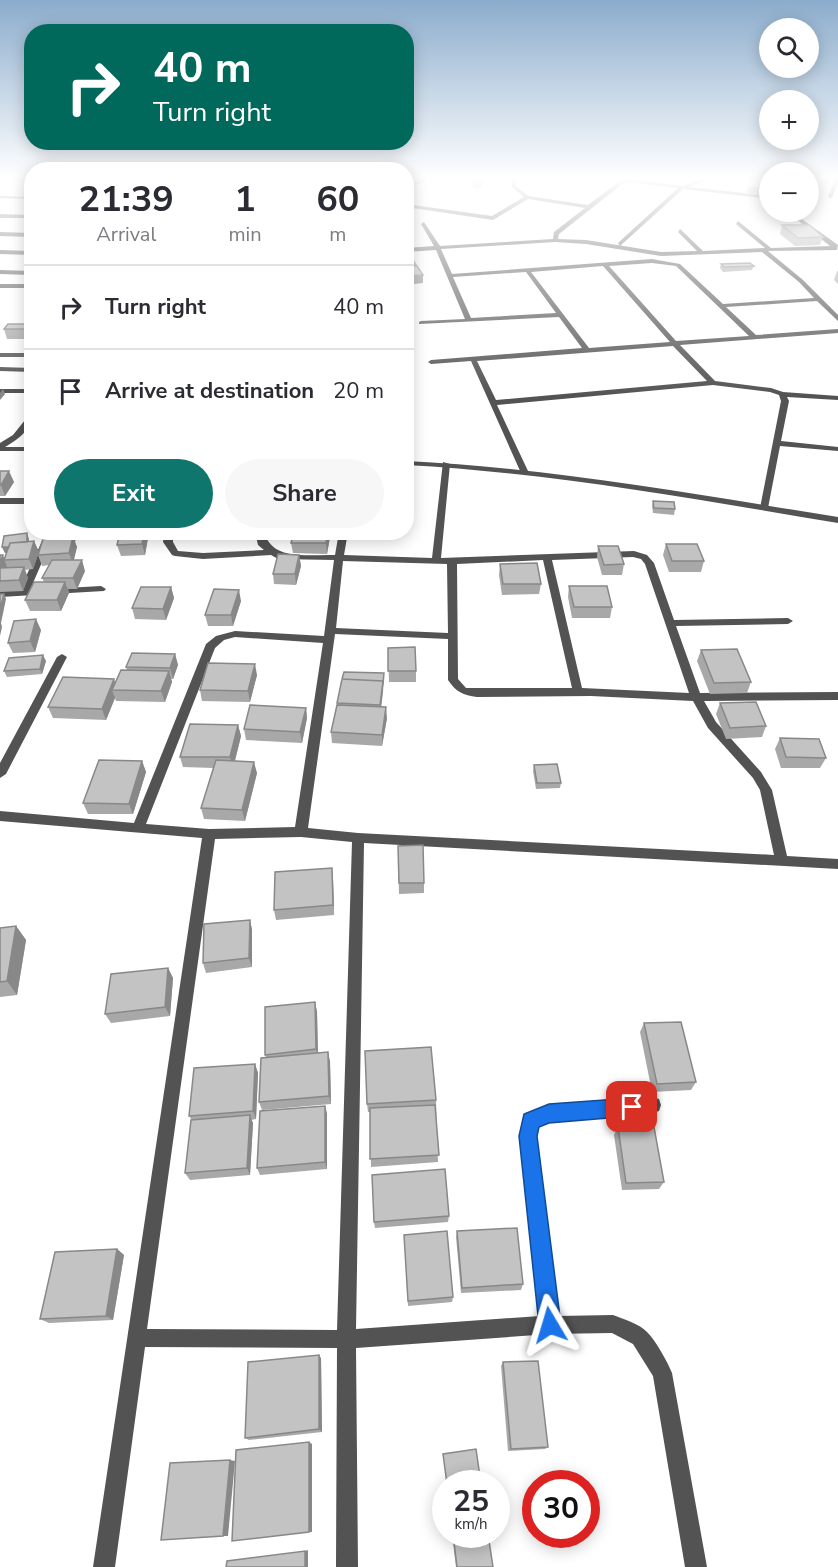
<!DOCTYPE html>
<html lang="en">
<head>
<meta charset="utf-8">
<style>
	:root { --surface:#fff; --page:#f7f7f7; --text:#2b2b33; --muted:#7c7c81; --line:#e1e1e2; --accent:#0f766e }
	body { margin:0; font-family:"Nunito Sans",sans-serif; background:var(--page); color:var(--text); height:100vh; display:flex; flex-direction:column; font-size:22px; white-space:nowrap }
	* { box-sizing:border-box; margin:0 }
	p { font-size:20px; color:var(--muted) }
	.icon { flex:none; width:33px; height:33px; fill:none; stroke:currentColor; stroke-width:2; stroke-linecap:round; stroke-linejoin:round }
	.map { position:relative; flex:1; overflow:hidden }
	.sheet { position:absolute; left:24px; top:162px; width:390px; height:378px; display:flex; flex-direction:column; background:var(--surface); border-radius:24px; box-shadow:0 3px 15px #0003 }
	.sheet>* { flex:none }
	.top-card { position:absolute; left:24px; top:24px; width:390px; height:126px; border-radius:24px; box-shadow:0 3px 15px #0003; background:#00695c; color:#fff; overflow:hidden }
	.fabs { position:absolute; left:759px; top:18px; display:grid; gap:12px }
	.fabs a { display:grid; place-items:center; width:60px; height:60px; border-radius:50%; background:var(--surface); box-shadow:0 3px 15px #0003; font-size:30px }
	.speed { position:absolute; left:432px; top:1470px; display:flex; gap:12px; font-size:30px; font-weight:700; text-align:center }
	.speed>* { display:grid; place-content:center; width:78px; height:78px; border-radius:50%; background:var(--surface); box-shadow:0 3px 15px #0003; line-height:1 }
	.speed small { font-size:15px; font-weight:400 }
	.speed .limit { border:9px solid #d22; background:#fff; color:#111 }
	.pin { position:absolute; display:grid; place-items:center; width:51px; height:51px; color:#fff; margin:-26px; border-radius:12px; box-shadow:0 3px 9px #0006 }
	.me { position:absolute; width:66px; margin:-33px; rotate:353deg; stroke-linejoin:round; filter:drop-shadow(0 0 4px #0008) }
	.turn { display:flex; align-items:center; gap:21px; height:126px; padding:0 30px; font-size:27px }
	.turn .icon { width:78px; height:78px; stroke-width:2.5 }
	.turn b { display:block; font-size:42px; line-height:51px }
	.eta { display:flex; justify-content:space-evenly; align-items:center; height:102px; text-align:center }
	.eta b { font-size:36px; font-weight:700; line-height:42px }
	.action { display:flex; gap:12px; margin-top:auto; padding:12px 30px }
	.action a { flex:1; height:69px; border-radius:36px; background:var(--accent); color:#fff; font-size:24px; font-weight:700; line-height:69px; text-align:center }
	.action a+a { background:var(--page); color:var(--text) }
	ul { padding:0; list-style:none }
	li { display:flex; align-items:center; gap:18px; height:84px; padding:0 30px; border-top:2px solid var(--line) }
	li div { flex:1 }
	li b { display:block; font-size:22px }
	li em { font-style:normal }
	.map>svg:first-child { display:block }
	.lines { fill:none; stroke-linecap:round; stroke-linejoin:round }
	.service { fill:#535353; fill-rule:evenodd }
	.minor { fill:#535353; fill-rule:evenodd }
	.tertiary { fill:#535353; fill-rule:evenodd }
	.wall { fill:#a8a8a8 }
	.shaded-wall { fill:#888 }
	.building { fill:#c3c3c3; stroke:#888; stroke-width:1.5 }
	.route { fill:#1a73e8; stroke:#114b97; stroke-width:1.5 }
</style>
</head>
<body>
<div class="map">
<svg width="838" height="1567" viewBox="0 0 838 1567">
	<rect width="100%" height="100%" fill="#fff"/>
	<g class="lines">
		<path class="service" d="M0,284H32V288H0Z
			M0,367L32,368V372L0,371Z"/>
		<path class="minor" d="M17,177L32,180V182L15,181Z
			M432,177H439L406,188V185Z
			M511,177H515L516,186L528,196L588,205L625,177H630L628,179L683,186L707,177H714L689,187L770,196V199L683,189L620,246L618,243L678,188L625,182L559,234L558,239L586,240L661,252L697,251L678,232L680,229L703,251L765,248L736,224L738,221L771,248L830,246L787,212H792L838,245L837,250L768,251L803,280L838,315V321L817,301L726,307L756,335L838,329V333L680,345L715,381L771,388L783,392L838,396V400L787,397L789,401L781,441L838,447V451L780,446L768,508L761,510L760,508L781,401L779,395L770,392L713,385L497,405L528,471L521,473L471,361L431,364L428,362L431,360L582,348L559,317L419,324V322L421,321L465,319L436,250L406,252V248L434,246L421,224L424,222L440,246L553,239L554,232L585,208L528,199L493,220L406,207V204L492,216L524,197L512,187ZM555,242L586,244L661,256L762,252L799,282L814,298L723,304L680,264L652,259L452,274L441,249ZM652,263L676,266L749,336L676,341L609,266ZM603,266L670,342L589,348L531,272ZM526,272L556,313L471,318L453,277ZM673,346L707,381L496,400L477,361Z
			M810,177H838V183L832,198L828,197L834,181Z
			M0,196L32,197V199L0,198Z
			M0,214L32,215V218H0Z
			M0,232L32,233V237L0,236Z
			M0,250L32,251V255L0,254Z
			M0,270L32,271V275L0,274Z
			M0,353H32V357H0Z
			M0,389H32V393H0Z
			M443,462L450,464L441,558L634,551L647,555L654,563L674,620L788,618L793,621L788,624L676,626L700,693L838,692V700L704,701L716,722L761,772L772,790L787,856L838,859V869L364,843L356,1329L540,1316L520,1136L524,1115L549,1105L653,1097L659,1099L661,1105L659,1111L653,1113L549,1121L537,1126L536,1136L558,1316L613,1315C623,1319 640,1324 647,1332C656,1341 667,1361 672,1373L707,1567H685L653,1376L633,1344L612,1333L550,1334L356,1348L358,1567H336L337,1348L145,1347L115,1567H93L202,838L0,821V811L134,823L206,644L216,636L235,631L324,636L334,560L278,559L271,555L203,559L175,556L172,555L163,542L164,532H173V542L178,551L203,553L264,550L258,545L255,532H264C273,562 308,554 335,555L339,532H348L344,555L432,558ZM633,557L641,559L645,564L689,693L582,688L552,560ZM543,560L572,688H466L458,679L457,564ZM343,561L447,564L448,633L336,628ZM335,634L448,639V680C456,692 463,695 477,697L591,696L693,701L708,728L753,778L760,790L774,855L358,833L308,828ZM235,637L323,643L295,827L209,829L146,824L215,648L224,640ZM301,837L352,842L337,1330L147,1329L215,839Z
			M0,498H32V504H0Z
			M46,532H55L30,590L101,586L106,589L104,591L0,597V591L20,590Z
			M62,654L67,657L6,774L0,778V763L57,657Z"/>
		<path class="tertiary" d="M29,415H32C32,430 17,440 5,447H32V451H0V443L13,435Z
			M406,461C552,468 694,494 838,517V523C694,499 552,473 406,465Z"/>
	</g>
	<path class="wall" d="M473,179L482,184V188H473Z
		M750,187L766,193L764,196L747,194L748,190Z
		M782,225L823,237L820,245L795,246L780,234Z
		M721,264L754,266L752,270L723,272L720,268Z
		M837,271H838V284L834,280Z
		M32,324V339H7L4,329Z
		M32,426V444L28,435Z
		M0,471L14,482L5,496H0Z
		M653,501L675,509L674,515L653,513L652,506Z
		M120,532H146L148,538L145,555L121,556L117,545Z
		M294,532H330V537L327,554L293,553L291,543Z
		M76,536L75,542L77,547L73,560L85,571L77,589H68L69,593L61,611H30L25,600L44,582L42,578L49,565L42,566L38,555Z
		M29,539V542L34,541L39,552L33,569L25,570L28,578L23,591L0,592V555L5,558L7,553H5L2,547Z
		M666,544L704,561L701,572H669L663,555Z
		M598,546L624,564L622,575H602L597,557Z
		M299,555L301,566L296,585L274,584L273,574Z
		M500,564L541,584L539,594L502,595L499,575Z
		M569,586L612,607L610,618H572L568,597Z
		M171,587L174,598L166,620L135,619L132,608Z
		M241,601L233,626H208L205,615Z
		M41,630L35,652L13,653L8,643Z
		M388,648L416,671V682H389Z
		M701,650L751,682L747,693L710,694L697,661Z
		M175,654L178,665L173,679H171L172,682L165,702L116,701L115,698L106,720L53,718L48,707L116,682L127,670L126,667Z
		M46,661L42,674L7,677L4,671Z
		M257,675L250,702L202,701L200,690Z
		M384,679L381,707L387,718L382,746L332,743L331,732L337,703Z
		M720,703L766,726L762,737L726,739L716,714Z
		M306,708L307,718L302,743L246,740L244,729Z
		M238,725L241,736L235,761L257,773L245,821L204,819L201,808L213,768L183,767L180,757Z
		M780,738L826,758L820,768H781L775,749Z
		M142,761L146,772L133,814H88L83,803Z
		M534,765L561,783L560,788L536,789L533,771Z
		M398,846L424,883V893L399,894Z
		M332,868L333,879L334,915L276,920L274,910Z
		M250,920L252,930V967L206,973L203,963Z
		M16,926L26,940L17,995L0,997V928Z
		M168,968L173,978L170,1016L111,1023L105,1014Z
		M315,1002L317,1012L318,1053L330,1061L331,1104L262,1110L259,1102L266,1057L265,1055Z
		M644,1023L696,1082L691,1090L652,1092L640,1032Z
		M255,1064L258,1073L256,1119L251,1120L253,1123L250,1175L190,1180L185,1173L192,1120L189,1116Z
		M436,1100L438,1162L371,1167L370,1112H368L367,1104Z
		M325,1106L327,1114V1169L260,1175L257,1168Z
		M618,1127L664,1182L659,1189L622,1190L614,1135Z
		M449,1216L448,1222L375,1228L374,1222Z
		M457,1231L523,1284L521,1290L461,1293L456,1237Z
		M404,1235L453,1297L452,1302L408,1306Z
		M117,1249L124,1255L113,1320L49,1323L40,1319Z
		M321,1358L322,1432L249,1440L245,1438Z
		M503,1362L548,1447L545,1449L508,1451L501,1366Z
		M452,1534H488L493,1567H456Z"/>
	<path class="shaded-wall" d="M423,275V283L406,285V276Z
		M3,389L5,394L0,400V393Z
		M9,471L14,482L5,496L1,485Z
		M74,532H75L76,536L75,542L77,547L73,564L69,553Z
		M144,532H146L148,538L145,555L142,544Z
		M328,532H330V537L327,554L326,543Z
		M27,533L29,539L28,550L5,553L2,547Z
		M34,541L39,552L33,569L29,559Z
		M3,555L7,567L3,579L0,574V563Z
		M299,555L301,566L296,585L295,574Z
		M82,560L85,571L77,589L73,578Z
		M24,567L28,578L23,591L19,580Z
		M65,582L69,593L61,611L57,600Z
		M171,587L174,598L166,620L163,609Z
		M239,590L241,601L233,626L231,615Z
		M4,594L6,599L1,623L2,627L0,636V609Z
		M36,619L41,630L35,652L30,641Z
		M175,654L178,665L173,679L170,668Z
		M43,655L46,661L42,674L40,669Z
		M255,664L257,675L250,702L248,691Z
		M169,671L172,682L165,702L161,691Z
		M384,673L383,692L380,716V705Z
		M114,679L118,690H112L115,698L106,720L102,709Z
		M386,707L387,718L382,746V735Z
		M306,708L307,718L302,743L300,732Z
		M238,725L241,736L233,768L230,757Z
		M142,761L146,772L133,814L129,804Z
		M254,762L257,773L245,821L242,810Z
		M332,868L333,879L334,915L333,905Z
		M250,920L252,930V967L249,958Z
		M16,926L26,940L17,995L7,981Z
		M168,968L173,978L170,1016L165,1007Z
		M315,1002L317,1012L318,1058L316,1049Z
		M328,1052L330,1061L331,1104L329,1096Z
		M255,1064L258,1073L256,1119L253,1111Z
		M325,1106L327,1114V1169L325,1162Z
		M250,1115L253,1123L250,1175L247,1168Z
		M117,1249L124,1255L113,1320L106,1316Z
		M319,1355L321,1358L322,1432L319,1429Z
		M309,1442L312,1444V1532H309Z
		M230,1460L235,1461L228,1536H223Z
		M308,1550V1567H305V1551Z"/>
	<path class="building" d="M473,179H482V184H473Z
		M750,187L767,189L765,192L748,190Z
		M782,225H809L823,237L798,238Z
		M411,256L416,265H406V257Z
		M750,263L754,266L724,267L721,264Z
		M417,266L423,275L406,276V267Z
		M8,324H32V329H4Z
		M32,426V434L28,435Z
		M0,471H9L1,485H0Z
		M653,501L674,502L675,509L654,508Z
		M50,532H74L73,537L48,538Z
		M120,532H144L142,544L117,545Z
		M294,532H328L326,543H291Z
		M27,533V542L10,543L9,547H2L4,536Z
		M73,537L69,553L38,555L43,539Z
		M34,541L29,559L4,560L10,543Z
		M666,544H697L704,561H672Z
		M598,546H618L624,564L604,565Z
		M278,554L299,555L295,574H273Z
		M0,555H3L0,563Z
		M52,560H82L73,578H42Z
		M537,563L541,584H503L500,564Z
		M24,567L19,580L0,581V568Z
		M34,582H65L57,600H25Z
		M569,586H607L612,607H574Z
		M141,587H171L163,609L132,608Z
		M214,589L239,590L231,615H205Z
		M0,594H4L0,609Z
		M36,619L30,641L8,643L14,621Z
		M415,647L416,671H388V648Z
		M737,649L751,682L714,683L701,650Z
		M132,653L175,654L170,668L126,667Z
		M43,655L40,669L4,671L9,658Z
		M208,663L255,664L248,691L200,690Z
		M121,670L169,671L161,691L112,690Z
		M344,672L384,673L383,684V681L342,679Z
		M63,677L114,679L102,709L48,707Z
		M342,679L383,681L380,705L337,703Z
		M756,702L766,726L730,728L720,703Z
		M250,705L306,708L300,732L244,729Z
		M337,705L386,707L382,735L331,732Z
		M190,724L238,725L230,757H180Z
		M780,738L819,739L826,758L786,757Z
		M99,760L142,761L129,804L83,803Z
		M216,760L254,762L242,810L201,808Z
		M557,764L561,783H537L534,765Z
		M423,845L424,883H399L398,846Z
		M332,868L333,905L274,910L275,872Z
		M250,920L249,958L203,963L204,924Z
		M16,926L7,981L0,982V928Z
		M168,968L165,1007L105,1014L111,974Z
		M315,1002L316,1049L265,1055V1007Z
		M681,1022L696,1082L657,1084L644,1023Z
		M431,1047L436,1100L367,1104L365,1051Z
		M328,1052L329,1096L259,1102L261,1058Z
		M255,1064L253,1111L189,1116L194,1068Z
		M435,1105L439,1155L370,1159V1108Z
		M325,1106V1162L257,1168L260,1111Z
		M250,1115L247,1168L185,1173L191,1120Z
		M618,1127H654L664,1182L626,1183Z
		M445,1169L449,1216L374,1222L372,1175Z
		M517,1228L523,1284L462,1288L457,1231Z
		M447,1231L453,1297L408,1301L404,1235Z
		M117,1249L106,1316L40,1319L55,1252Z
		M319,1355V1429L245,1438L248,1362Z
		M538,1361L548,1447L511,1449L503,1362Z
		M309,1442V1532L232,1541L236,1450Z
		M476,1449L481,1484H447L443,1454Z
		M230,1460L223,1536L161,1540L170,1463Z
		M453,1534H488L493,1567H457Z
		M305,1551V1567H226L227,1561Z"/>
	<linearGradient id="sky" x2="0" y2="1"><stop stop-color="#8baccc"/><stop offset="0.45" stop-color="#fff"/><stop offset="1" stop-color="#fff" stop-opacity="0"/></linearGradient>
	<rect width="838" height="396" fill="url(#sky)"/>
	<path class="route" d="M632,1098L638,1101L641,1107L638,1113L632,1116L549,1123L539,1127L537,1136L561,1325L558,1332L550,1335L543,1332L539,1325L519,1136L524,1114L549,1104Z"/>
</svg>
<div class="fabs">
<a><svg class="icon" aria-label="search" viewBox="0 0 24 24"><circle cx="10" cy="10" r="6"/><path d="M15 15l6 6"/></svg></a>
<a>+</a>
<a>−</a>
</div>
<div class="speed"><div>25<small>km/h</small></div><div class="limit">30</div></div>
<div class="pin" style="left:632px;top:1107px;background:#d93025"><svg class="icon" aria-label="arrive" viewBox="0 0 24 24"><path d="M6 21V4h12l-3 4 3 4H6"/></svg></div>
<svg class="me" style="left:550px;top:1325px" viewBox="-20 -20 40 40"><path d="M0-17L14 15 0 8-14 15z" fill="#1a73e8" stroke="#fff" stroke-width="4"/></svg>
<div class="top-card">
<div class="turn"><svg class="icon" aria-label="right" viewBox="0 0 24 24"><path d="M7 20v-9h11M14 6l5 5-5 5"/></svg><div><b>40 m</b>Turn right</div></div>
</div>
<section class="sheet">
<div class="eta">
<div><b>21:39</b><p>Arrival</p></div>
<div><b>1</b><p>min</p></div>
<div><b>60</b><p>m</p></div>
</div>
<ul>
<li><svg class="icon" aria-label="right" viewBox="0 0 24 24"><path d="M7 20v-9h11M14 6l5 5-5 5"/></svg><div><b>Turn right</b></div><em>40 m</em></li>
<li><svg class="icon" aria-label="arrive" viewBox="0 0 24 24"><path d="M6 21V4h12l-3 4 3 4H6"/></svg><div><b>Arrive at destination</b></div><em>20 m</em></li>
</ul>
<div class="action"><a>Exit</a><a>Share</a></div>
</section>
</div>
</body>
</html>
